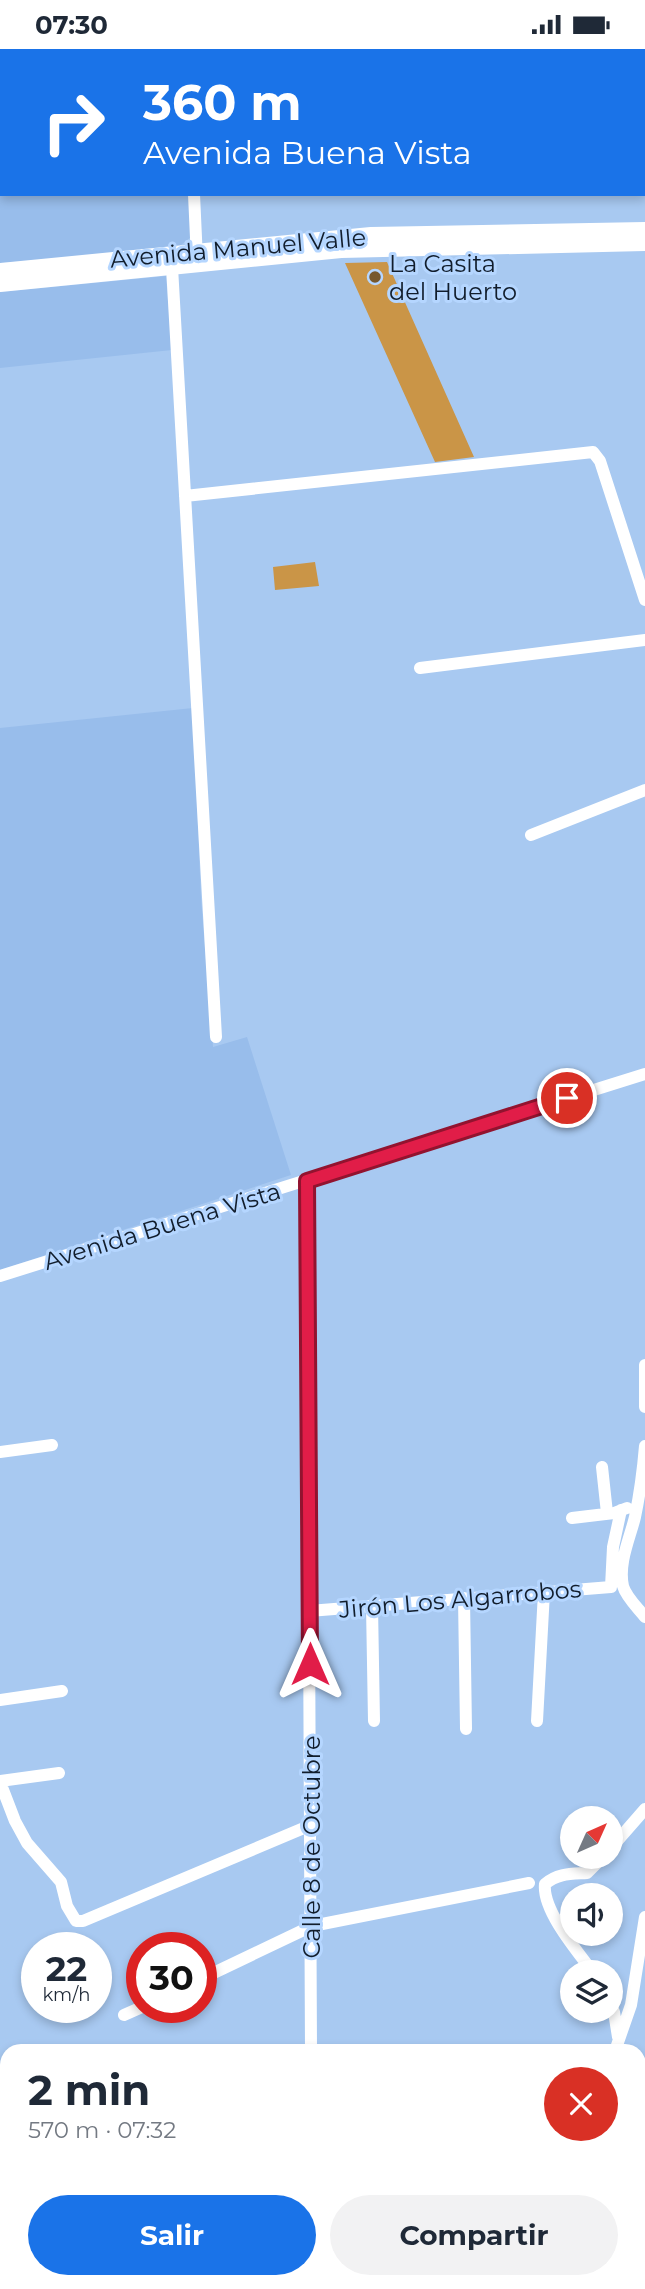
<!DOCTYPE html>
<html lang="es">
<head>
<meta charset="utf-8">
<style>
	:root { --surface:#fff; --page:#f2f2f3; --text:#1f2937; --muted:#747a83; --accent:#1a73e8 }
	body { margin:0; font-family:Montserrat,sans-serif; background:var(--page); color:var(--text); height:100vh; display:flex; flex-direction:column; font-size:26px; white-space:nowrap }
	* { box-sizing:border-box; margin:0 }
	p { font-size:23px; color:var(--muted) }
	.icon { flex:none; width:38px; height:38px; fill:none; stroke:currentColor; stroke-width:2; stroke-linecap:round; stroke-linejoin:round }
	.map { position:relative; flex:1; overflow:hidden }
	.details { position:absolute; left:0px; top:1995px; width:646px; height:245px; display:flex; flex-direction:column; background:var(--surface); border-radius:21px 21px 0 0; box-shadow:0 4px 10px #0003 }
	.details>* { flex:none }
	.guide { position:absolute; left:0px; top:0px; width:646px; height:147px; box-shadow:0 4px 10px #0003; background:#1a73e8; color:#fff; overflow:hidden }
	.needle { width:46px; rotate:45deg }
	.buttons { position:absolute; left:560px; top:1757px; display:grid; gap:14px }
	.buttons a { display:grid; place-items:center; width:63px; height:63px; border-radius:50%; background:var(--surface); box-shadow:0 4px 10px #0003; font-size:35px }
	.speed { position:absolute; left:21px; top:1883px; display:flex; gap:14px; font-size:35px; font-weight:700; text-align:center }
	.speed>* { display:grid; place-content:center; width:91px; height:91px; border-radius:50%; background:var(--surface); box-shadow:0 4px 10px #0003; line-height:1 }
	.speed small { font-size:18px; font-weight:400 }
	.speed .limit { border:10px solid #d22; background:#fff; color:#111 }
	.pin { position:absolute; display:grid; place-items:center; width:60px; height:60px; color:#fff; margin:-30px; border:4px solid #fff; border-radius:50%; box-shadow:0 2px 7px #0007 }
	.me { position:absolute; width:77px; margin:-38px; rotate:0deg; stroke-linejoin:round; filter:drop-shadow(0 0 5px #0008) }
	.turn { display:flex; align-items:center; gap:24px; height:147px; padding:0 28px; font-size:32px }
	.turn .icon { width:91px; height:91px; stroke-width:2.5 }
	.turn b { display:block; font-size:49px; line-height:60px }
	.round { display:grid; place-items:center; flex:none; width:74px; height:74px; border-radius:37px; background:var(--page) }
	.head { display:flex; align-items:center; justify-content:space-between; height:119px; padding:0 28px }
	h1 { font-size:42px; font-weight:700; line-height:52px }
	.primary-button { display:flex; gap:14px; margin-top:auto; padding:14px 28px }
	.primary-button a { flex:1; height:80px; border-radius:42px; background:var(--accent); color:#fff; font-size:28px; font-weight:700; line-height:80px; text-align:center }
	.primary-button a+a { background:var(--page); color:var(--text) }
	.status { display:flex; justify-content:space-between; align-items:center; height:49px; padding:0 35px; background:var(--surface); direction:ltr }
	.status svg { height:19px; fill:currentColor }
	.map>svg:first-child { display:block }
	.built { fill:#98bdeb }
	.green { fill:#ca9547 }
	.lines { fill:none; stroke-linecap:round; stroke-linejoin:round }
	.minor { stroke:#fff; stroke-width:12 }
	.major { stroke:#fff; stroke-width:16 }
	.route-casing { stroke:#92132f; stroke-width:18 }
	.route { stroke:#e11d48; stroke-width:12 }
	.poi-dot { fill:#77582d; stroke:#b5d6ff; stroke-width:2.5 }
	.labels { text-anchor:middle; dominant-baseline:central; stroke-width:6; stroke-linejoin:round; paint-order:stroke }
	.street-label { font-size:24px; fill:#111d2c; stroke:#b5d6ff }
	.poi-label { font-size:24px; fill:#111d2c; stroke:#b5d6ff; text-anchor:start }
</style>
</head>
<body>
<div class="status"><b>07:30</b><svg viewBox="0 0 49 12"><path d="M0 12V9h3v3zM5 12V6h3v6zM10 12V3h3v9zM15 12V0h3v12zM26 1h20v11H26zM47 4h2v5h-2z"/></svg></div>
<div class="map">
<svg width="645" height="2240" viewBox="0 0 645 2240">
	<rect width="100%" height="100%" fill="#a8c9f1"/>
	<path class="built" d="M0,0L153,2H2V145H188L191,188L176,200L0,214Z
		M166,227L172,301L0,319V243Z
		M193,659L201,849L213,998L247,988L291,1126L0,1221V679Z"/>
	<path class="green" d="M387,213L474,408L435,413L345,214Z
		M315,513L319,537L275,541L273,518Z"/>
	<g class="lines">
		<path class="minor" d="M187,0V2
			M272,0V2
			M0,2H2
			M13,2L54,0
			M194,145L197,211
			M172,218L216,988
			M185,447L593,403L600,412L645,551
			M420,619L645,591
			M531,786L645,741
			M307,1132L311,2002
			M0,1227L645,1025
			M645,1316V1358
			M645,1397C643,1421 640,1444 635,1468C630,1489 618,1514 623,1537C626,1548 638,1559 645,1568
			M0,1403L52,1396
			M602,1418L607,1464
			M572,1469L614,1464L627,1459
			M464,1549L466,1680
			M372,1557L374,1672
			M309,1562L611,1538L613,1498L621,1461
			M0,1651L62,1642
			M537,1672L544,1543
			M0,1732L59,1724
			M0,1733L15,1772L27,1794L61,1833L67,1857L76,1872H83L311,1776
			M611,1799L645,1760
			M593,1923C577,1902 542,1861 545,1835C558,1824 571,1825 587,1824L603,1808
			M201,1930L312,1877L529,1834
			M611,1956L614,1963L618,1988
			M124,1966L142,1958
			M615,2002L631,1956L645,1868
			M25,2233L26,2240
			M165,2240V2233
			M310,2240V2233
			M494,2240L500,2233"/>
		<path class="major" d="M0,222L371,186L645,181
			M0,235L341,201L645,194"/>
	</g>
	<g class="lines">
		<defs>
			<path id="route" d="M310,1615L307,1132L567,1049"/>
		</defs>
		<use href="#route" class="route-casing"/>
		<use href="#route" class="route"/>
	</g>
	<circle class="poi-dot" cx="375" cy="228" r="7"/>
	<g class="labels">
		<g class="street-label">
			<text transform="translate(238 199) rotate(-5)">Avenida Manuel Valle</text>
			<text transform="translate(162 1177) rotate(-17)">Avenida Buena Vista</text>
			<text transform="translate(460 1550) rotate(-5)">Jirón Los Algarrobos</text>
			<text transform="translate(311 1798) rotate(-90)">Calle 8 de Octubre</text>
		</g>
		<g class="poi-label">
			<text x="389" y="214">La Casita<tspan x="389" dy="28">del Huerto</tspan></text>
		</g>
	</g>
</svg>
<div class="buttons">
<a><svg class="needle" viewBox="-14 -14 28 28"><path d="M0-13l5 13h-10z" fill="#e53935"/><path d="M0 13l5-13h-10z" fill="#747a83"/></svg></a>
<a><svg class="icon" aria-label="sound" viewBox="0 0 24 24"><path d="M4 9h4l5-4v14l-5-4H4zM17 9q2 3 0 6"/></svg></a>
<a><svg class="icon" aria-label="layers" viewBox="0 0 24 24"><path d="M12 4l9 5-9 5-9-5zM3 14l9 5 9-5"/></svg></a>
</div>
<div class="speed"><div>22<small>km/h</small></div><div class="limit">30</div></div>
<div class="pin" style="left:567px;top:1049px;background:#d93025"><svg class="icon" aria-label="arrive" viewBox="0 0 24 24"><path d="M6 21V4h12l-3 4 3 4H6"/></svg></div>
<svg class="me" style="left:310px;top:1615px" viewBox="-20 -20 40 40"><path d="M0-17L14 15 0 8-14 15z" fill="#e11d48" stroke="#fff" stroke-width="4"/></svg>
<div class="guide">
<div class="turn"><svg class="icon" aria-label="right" viewBox="0 0 24 24"><path d="M7 20v-9h11M14 6l5 5-5 5"/></svg><div><b>360 m</b>Avenida Buena Vista</div></div>
</div>
<section class="details">
<div class="head"><div><h1>2 min</h1><p>570 m · 07:32</p></div><a class="round" style="background:#d93025;color:#fff"><svg class="icon" aria-label="close" viewBox="0 0 24 24"><path d="M6 6l12 12M18 6L6 18"/></svg></a></div>
<div class="primary-button"><a>Salir</a><a>Compartir</a></div>
</section>
</div>
</body>
</html>
